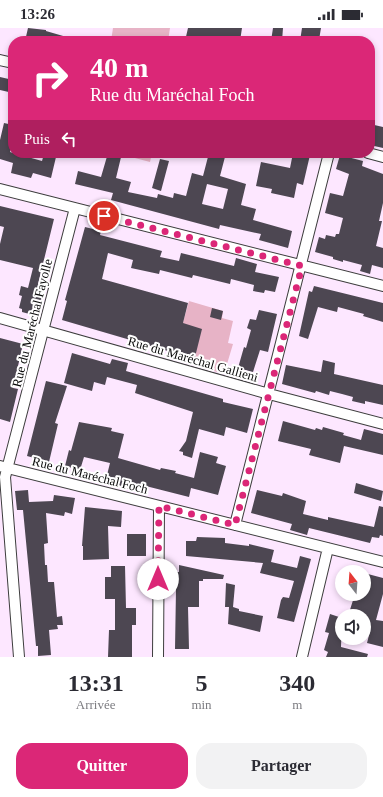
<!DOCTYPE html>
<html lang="fr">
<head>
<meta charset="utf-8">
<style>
	:root { --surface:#fff; --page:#f2f2f3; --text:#2b2b33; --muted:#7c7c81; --accent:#db2777 }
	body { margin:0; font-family:Georgia,serif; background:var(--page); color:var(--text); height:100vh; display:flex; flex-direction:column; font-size:15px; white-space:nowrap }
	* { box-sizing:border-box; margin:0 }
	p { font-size:13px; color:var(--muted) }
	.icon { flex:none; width:22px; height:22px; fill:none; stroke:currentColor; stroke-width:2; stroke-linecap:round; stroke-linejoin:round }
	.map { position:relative; height:629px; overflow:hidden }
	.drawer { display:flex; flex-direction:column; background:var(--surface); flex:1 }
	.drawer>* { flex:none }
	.hud { position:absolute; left:8px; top:8px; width:367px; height:122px; border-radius:16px; box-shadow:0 2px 6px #0003; background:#db2777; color:#fff; overflow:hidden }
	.needle { width:26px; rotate:343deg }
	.buttons { position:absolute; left:335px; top:537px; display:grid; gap:8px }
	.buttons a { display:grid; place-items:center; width:36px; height:36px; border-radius:50%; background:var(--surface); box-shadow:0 2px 6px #0003; font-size:20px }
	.pin { position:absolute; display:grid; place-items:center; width:34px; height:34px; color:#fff; margin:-17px; border:2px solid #fff; border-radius:50%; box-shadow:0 1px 4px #0007 }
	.me { position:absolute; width:44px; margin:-22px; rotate:0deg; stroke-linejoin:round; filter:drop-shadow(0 0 3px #0008) }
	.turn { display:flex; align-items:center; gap:14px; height:84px; padding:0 16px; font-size:18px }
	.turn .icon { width:52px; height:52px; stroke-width:2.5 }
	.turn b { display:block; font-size:28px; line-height:34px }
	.then { display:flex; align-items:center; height:38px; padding:0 16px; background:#0003; gap:8px; font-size:15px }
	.eta { display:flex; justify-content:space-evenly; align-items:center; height:68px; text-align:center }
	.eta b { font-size:24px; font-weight:700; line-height:28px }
	.action { display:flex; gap:8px; margin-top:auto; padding:8px 16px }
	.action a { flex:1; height:46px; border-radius:16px; background:var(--accent); color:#fff; font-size:16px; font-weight:700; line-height:46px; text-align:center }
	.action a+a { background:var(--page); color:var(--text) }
	.status { display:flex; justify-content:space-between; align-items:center; height:28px; padding:0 20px; background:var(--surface); direction:ltr }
	.status svg { height:11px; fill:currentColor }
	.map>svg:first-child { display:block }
	.green { fill:#e7b3c6 }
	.building { fill:#4d4752; fill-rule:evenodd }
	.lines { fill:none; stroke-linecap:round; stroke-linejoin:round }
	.street-casing { stroke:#3d3d3d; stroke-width:12 }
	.street { stroke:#fff; stroke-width:10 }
	.route { stroke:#db2777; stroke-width:7; stroke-dasharray:0 12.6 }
	.labels { text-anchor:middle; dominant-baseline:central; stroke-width:4; stroke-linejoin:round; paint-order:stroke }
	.street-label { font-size:13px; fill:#0a0a0a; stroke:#fff }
</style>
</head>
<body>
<div class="status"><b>13:26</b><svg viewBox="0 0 49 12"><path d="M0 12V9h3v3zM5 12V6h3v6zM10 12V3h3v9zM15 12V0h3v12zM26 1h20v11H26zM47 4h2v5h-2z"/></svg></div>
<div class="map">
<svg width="383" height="629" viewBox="0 0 383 629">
	<rect width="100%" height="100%" fill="#fde7ff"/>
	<path class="green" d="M113,0H170L168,13H111Z
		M116,125H152L150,134Z
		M189,273L223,283L222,290L233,293L228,315L233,316L224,346L173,331Z"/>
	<path class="building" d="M28,0L46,2V3L70,10V13H25Z
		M188,0H242L240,13H185Z
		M273,0H283L282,13H271Z
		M302,0H321L319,12L300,13Z
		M0,49L13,52V65L0,62Z
		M4,95L13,97V114L10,124L42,133L44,126L56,129L51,150L33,145L31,150L11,145L13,135L0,131V112Z
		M370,96L383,99V120L370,117Z
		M108,125H122L116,150L131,154L128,164L157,170L158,166L173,170L174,165L186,168L192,145L203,148L209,125H226L220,148L246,156L241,177L256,181L253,192L292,203L288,220L259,212L261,206L220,197L219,201L111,172L113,165L75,156L78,143L101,149ZM207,156L228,161L223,181L202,176Z
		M293,125L310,127L303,157L297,155L294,170L271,165L272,161L256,158L261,134L290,140Z
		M340,127L363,133L362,138L383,146V175L379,193H382L376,218L383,220V240L372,237L370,246L360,243L362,237L343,232V234L333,231V229L315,224L319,209L325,211L326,207L335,209L336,206H339L343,190L325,185L330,165L343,168L349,146L336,141Z
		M160,131L169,133L161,163L152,160Z
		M0,178L54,191L38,256L45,257L37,288L22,284V281L19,280L22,268L19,267L21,258L28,260L33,240L0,232V216L4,199L0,198Z
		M85,199L101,203L100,207L162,223L160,229L179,233L181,225L234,238L236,230L257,236L255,244L279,249L275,264L265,262L264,265L253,263L254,257L231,251L230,256L193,247L192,250L160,242L159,246L131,240L133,232L108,225L102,251L188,275L183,295L202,301L195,329L168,322V323L62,292L67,273L65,272Z
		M314,258L383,275V294L363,288L364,286L338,279L337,284L318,279L308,311L299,308L309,263L312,264Z
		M212,280L223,283L221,292L210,289Z
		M259,282L277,286L268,324L260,322L253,344L238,340L244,319L246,320L251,302L247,300L250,291L256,292Z
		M0,310L23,316L13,360L18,361L10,394L0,391Z
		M72,325L110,336L112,331L128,335L126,343L223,371V374L253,381L247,405L226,399L224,408L199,401L192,430L183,427V424L179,423L186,413L193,384L135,365L137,357L107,349L105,357L94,354L92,363L64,355Z
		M323,332L335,335L334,346L383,357V377L365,373V376L352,373L353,369L342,366L330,363L329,367L316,363L315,365L282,356L286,337L321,344Z
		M46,353L67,358L55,395L58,396L49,434L27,428Z
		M283,393L315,402L316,400L322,402L323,399L344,405L343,407L361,412L364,401L383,406V427L344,418L340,435L309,427L311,421L278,413Z
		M79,394L112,400L111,403L124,406L118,430L160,442L161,440L176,443L175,445L194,450L200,424L218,429L216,435L226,438L218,467L191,460L189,469L130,454L128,461L105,455L110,435L84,429L80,442L65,438L69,422L71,423Z
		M356,455L383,463L381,473L354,465Z
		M28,462L29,474L53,473L54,467L75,470L72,486L65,484L64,488L46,485L48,515L44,516L45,537H47L48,554H54L57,589L62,588L63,597H57L58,601L49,602L51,627L38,628V618H36L23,482H17L15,463Z
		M257,462L282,468L283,465L306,473L303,486L328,492V489L374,499L379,478L383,479V508L380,507L379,510L372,509L370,515L309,500L307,507L290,502L292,496L251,485Z
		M85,479L122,483L121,499L108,498L109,531L83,532V518H82Z
		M127,506H146V528H127Z
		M197,509L225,510V515L249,518V516L274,522L271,534L297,540L300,528L311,531L294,594L277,590L281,572L283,569L289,570L294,553L260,545L263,535L186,528V513H196Z
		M179,537L224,547L223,551H203V553H199V579H188L189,621H175L176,561H168V544H179Z
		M111,538H125L126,580H136V597H132V629H108L109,602H115V571H105V549H111Z
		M364,545L383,550V566L376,592L383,593V619L367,615L370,603L364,601V588H348L355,566H364Z
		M226,555L235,557L233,579L239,581V583L263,588L260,604L228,596L229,579H225Z
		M330,586L342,590L341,619L368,626L367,629H326L328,624L324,622L329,605L325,604Z"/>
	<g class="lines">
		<defs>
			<path id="street" d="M0,32L13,35
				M368,125L383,129
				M0,161L383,258
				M0,290L269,366L383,396
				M0,438L383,534
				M235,497L329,125
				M19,629L5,449L75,180
				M158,629L159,478
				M302,629L328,520"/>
		</defs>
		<use href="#street" class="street-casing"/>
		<use href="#street" class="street"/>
	</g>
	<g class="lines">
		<path class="route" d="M104,188L302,238L235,497L159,478L158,551"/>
	</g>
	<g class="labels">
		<g class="street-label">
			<text transform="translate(32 295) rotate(-76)">Rue du Maréchal Fayolle</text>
			<text transform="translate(193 331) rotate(16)">Rue du Maréchal Gallieni</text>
			<text transform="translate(90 447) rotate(14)">Rue du Maréchal Foch</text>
		</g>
	</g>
</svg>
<div class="buttons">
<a><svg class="needle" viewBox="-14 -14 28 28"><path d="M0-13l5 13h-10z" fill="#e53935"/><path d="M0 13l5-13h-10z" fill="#7c7c81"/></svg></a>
<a><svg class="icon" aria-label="sound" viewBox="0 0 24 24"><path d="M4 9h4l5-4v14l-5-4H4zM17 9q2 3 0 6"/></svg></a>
</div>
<div class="pin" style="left:104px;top:188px;background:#d93025"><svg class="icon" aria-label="arrive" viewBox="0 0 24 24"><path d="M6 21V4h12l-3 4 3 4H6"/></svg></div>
<svg class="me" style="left:158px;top:551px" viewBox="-20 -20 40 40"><circle r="19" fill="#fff"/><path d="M0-13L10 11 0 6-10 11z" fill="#db2777"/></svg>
<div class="hud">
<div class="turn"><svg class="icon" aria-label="right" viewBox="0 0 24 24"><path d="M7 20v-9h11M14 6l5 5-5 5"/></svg><div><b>40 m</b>Rue du Maréchal Foch</div></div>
<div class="then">Puis<svg class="icon" aria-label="left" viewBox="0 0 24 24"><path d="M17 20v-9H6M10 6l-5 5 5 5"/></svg></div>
</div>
</div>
<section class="drawer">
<div class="eta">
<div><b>13:31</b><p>Arrivée</p></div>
<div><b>5</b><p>min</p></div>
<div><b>340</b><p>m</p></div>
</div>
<div class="action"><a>Quitter</a><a>Partager</a></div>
</section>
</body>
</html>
